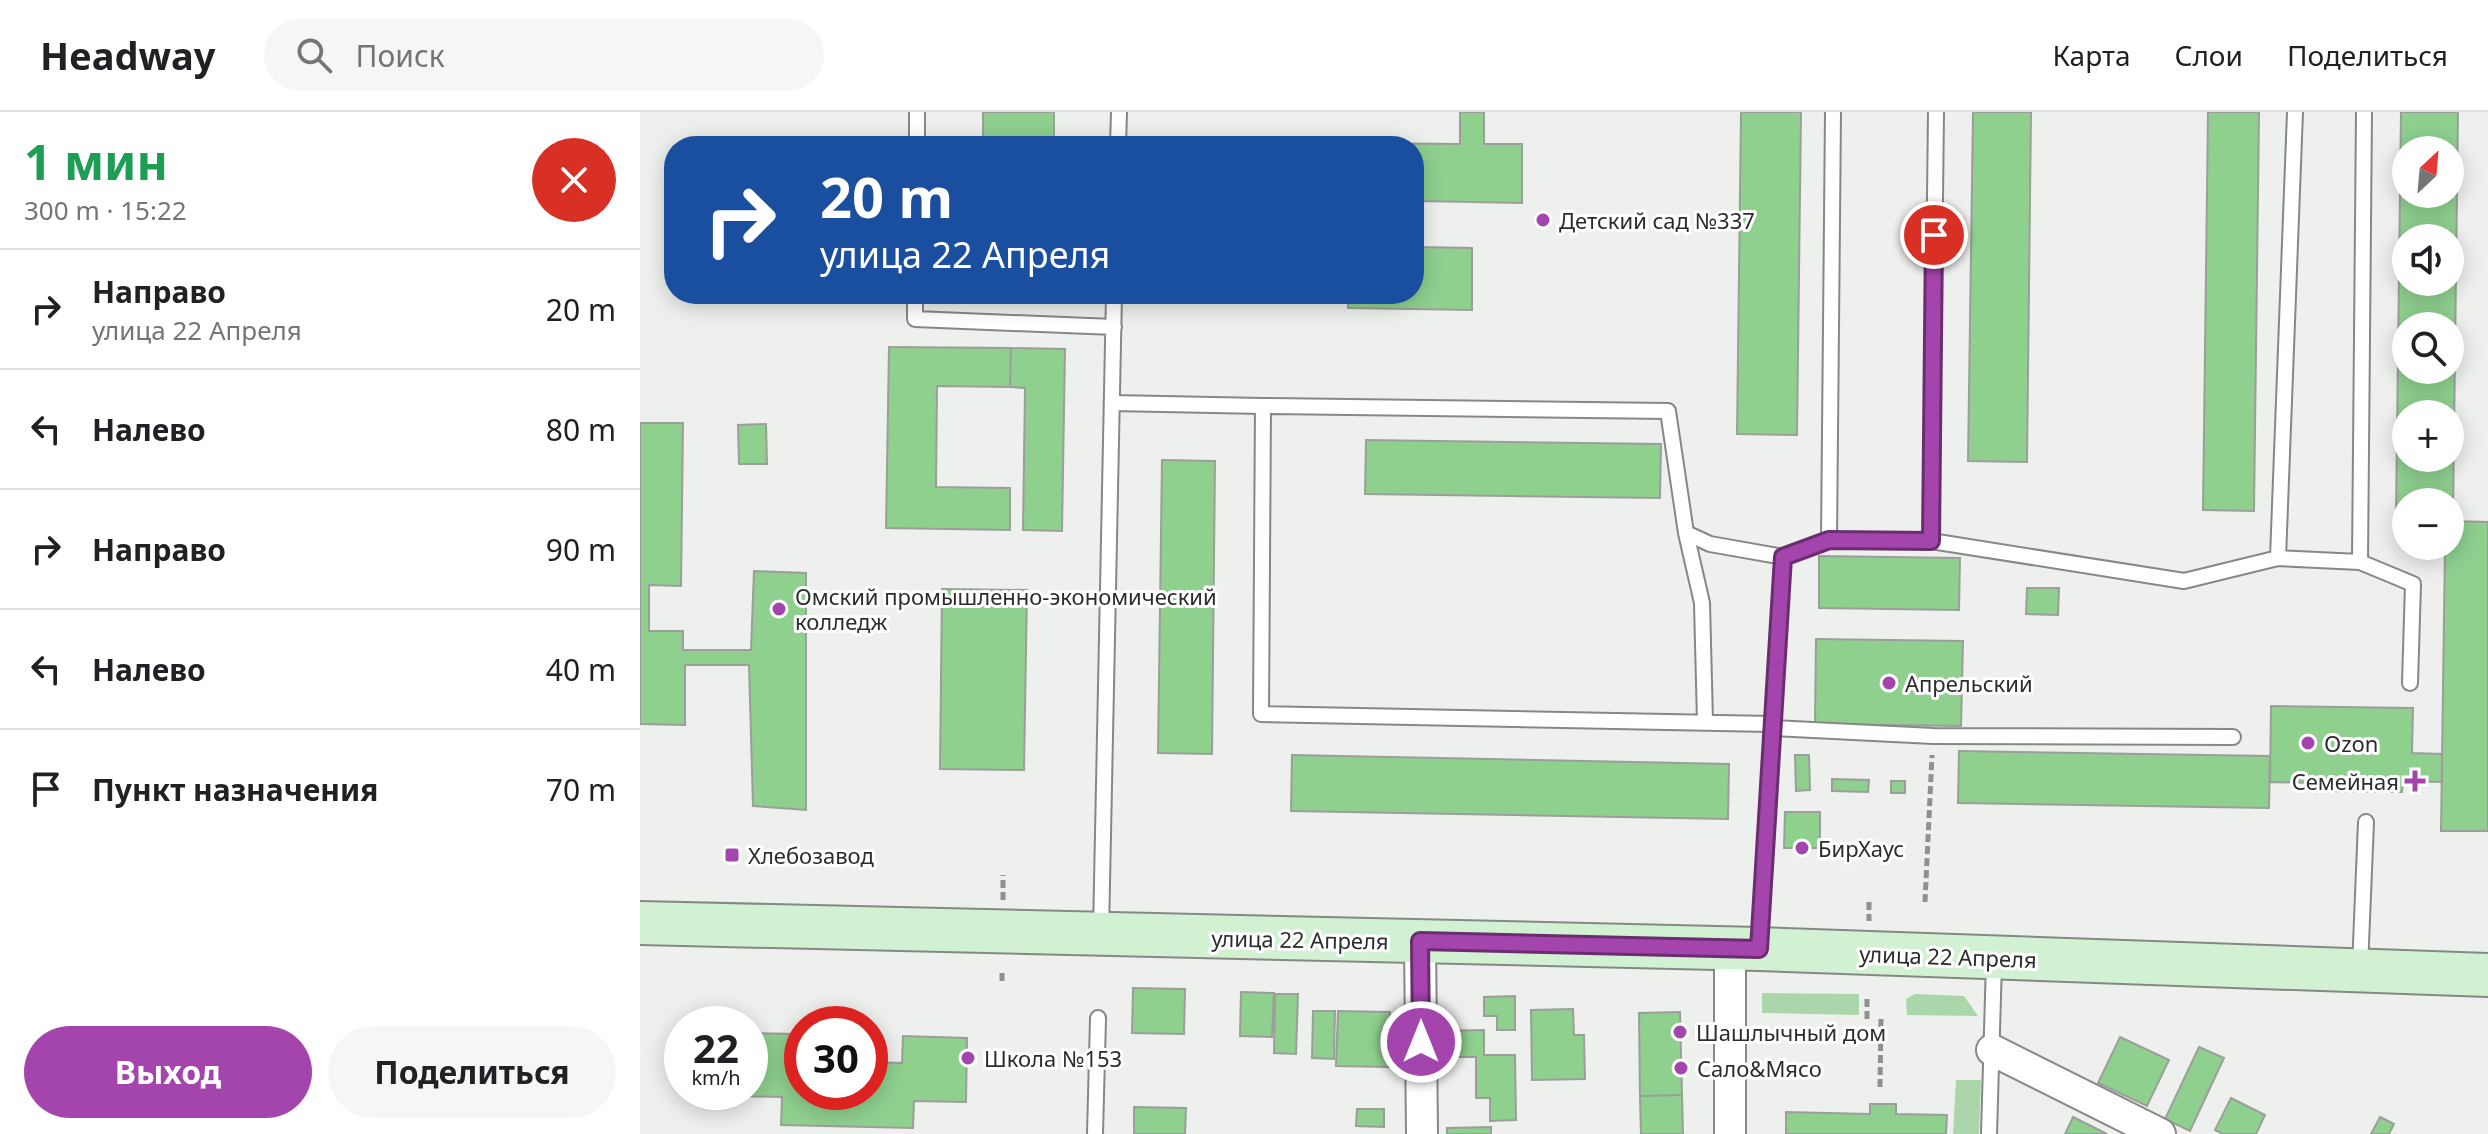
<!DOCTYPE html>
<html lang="ru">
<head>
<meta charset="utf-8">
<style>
	:root { --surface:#fff; --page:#f6f6f6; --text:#202124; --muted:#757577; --line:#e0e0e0; --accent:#a445ad }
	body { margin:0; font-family:"Noto Sans",sans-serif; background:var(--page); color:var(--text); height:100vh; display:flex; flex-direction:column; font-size:30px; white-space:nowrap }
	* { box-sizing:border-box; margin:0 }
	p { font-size:26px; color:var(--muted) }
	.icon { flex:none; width:44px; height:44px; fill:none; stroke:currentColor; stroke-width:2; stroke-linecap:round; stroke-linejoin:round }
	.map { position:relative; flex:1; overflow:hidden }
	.panel { display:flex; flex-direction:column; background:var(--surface); width:640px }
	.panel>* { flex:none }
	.top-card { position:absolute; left:24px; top:24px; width:760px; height:168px; border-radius:32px; box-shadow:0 4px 20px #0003; background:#1a4fa0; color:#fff; overflow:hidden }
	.needle { width:52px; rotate:26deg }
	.tools { position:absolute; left:1752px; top:24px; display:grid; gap:16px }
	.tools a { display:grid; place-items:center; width:72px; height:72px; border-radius:50%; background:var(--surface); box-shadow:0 4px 20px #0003; font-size:40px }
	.speed { position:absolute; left:24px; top:894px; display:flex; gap:16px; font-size:40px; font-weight:700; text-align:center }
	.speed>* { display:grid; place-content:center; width:104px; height:104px; border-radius:50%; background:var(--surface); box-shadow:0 4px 20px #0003; line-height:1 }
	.speed small { font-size:20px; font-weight:400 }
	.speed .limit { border:12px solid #d22; background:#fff; color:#111 }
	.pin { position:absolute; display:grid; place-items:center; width:68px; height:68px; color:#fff; margin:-34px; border:4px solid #fff; border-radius:50%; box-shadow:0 2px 8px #0007 }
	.me { position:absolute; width:88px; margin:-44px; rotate:0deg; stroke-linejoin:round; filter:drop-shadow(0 0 6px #0008) }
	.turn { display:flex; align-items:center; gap:28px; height:168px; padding:0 24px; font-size:36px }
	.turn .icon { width:104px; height:104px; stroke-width:2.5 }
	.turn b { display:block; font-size:56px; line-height:68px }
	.round { display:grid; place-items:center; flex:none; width:84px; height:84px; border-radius:42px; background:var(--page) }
	.head { display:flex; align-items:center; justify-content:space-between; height:136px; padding:0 24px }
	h1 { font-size:48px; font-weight:700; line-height:60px; color:#1e9e55 }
	.action { display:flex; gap:16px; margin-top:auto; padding:16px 24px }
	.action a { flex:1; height:92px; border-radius:48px; background:var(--accent); color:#fff; font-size:32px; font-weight:700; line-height:92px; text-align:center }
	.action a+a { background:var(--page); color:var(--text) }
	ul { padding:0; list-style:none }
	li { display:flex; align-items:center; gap:24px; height:120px; padding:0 24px; border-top:2px solid var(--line) }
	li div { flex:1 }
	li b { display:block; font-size:30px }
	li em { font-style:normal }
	header { display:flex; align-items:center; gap:48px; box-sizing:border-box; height:112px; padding:0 40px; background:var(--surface); border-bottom:2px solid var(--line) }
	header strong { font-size:38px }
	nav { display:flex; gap:44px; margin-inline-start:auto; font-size:28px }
	.search { width:560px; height:72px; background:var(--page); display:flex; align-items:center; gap:20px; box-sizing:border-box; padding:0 28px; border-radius:44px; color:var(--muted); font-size:30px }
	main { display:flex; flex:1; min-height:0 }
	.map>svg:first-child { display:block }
	.green { fill:#aad6a9 }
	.building { fill:#8fd08f; stroke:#9b9e9b; stroke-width:2; fill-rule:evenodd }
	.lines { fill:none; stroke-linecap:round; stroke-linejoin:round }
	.service-casing { stroke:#858885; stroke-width:18 }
	.minor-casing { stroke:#858885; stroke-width:34 }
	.secondary-casing { stroke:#858885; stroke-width:46 }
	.path { stroke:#8f918f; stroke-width:5; stroke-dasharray:8 4; stroke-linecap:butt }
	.service { stroke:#fff; stroke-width:14 }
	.minor { stroke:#fff; stroke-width:30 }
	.secondary { stroke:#d2f1d3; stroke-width:42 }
	.route-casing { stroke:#6b2d70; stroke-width:20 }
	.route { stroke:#a445ad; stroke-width:14 }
	.poi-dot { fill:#a445ad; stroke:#fff; stroke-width:3 }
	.labels { text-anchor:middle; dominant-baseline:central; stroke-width:6; stroke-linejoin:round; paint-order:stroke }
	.poi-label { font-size:22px; fill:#2b2c2b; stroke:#fff; text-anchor:start }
	.street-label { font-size:22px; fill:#2b2c2b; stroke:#fff }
</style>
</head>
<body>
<header>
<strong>Headway</strong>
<div class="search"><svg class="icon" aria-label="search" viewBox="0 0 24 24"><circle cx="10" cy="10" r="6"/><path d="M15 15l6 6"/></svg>Поиск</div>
<nav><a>Карта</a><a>Слои</a><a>Поделиться</a></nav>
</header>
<main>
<section class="panel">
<div class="head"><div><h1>1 мин</h1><p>300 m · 15:22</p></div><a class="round" style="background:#d93025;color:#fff"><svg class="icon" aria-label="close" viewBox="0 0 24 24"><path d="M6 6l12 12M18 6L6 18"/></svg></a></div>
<ul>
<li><svg class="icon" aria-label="right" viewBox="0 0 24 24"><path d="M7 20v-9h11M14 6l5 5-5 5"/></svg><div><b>Направо</b><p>улица 22 Апреля</p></div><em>20 m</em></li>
<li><svg class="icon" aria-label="left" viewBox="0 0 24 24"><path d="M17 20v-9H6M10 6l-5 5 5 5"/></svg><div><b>Налево</b></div><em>80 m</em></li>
<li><svg class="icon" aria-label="right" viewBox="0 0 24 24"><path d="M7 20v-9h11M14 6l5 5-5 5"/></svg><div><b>Направо</b></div><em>90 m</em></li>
<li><svg class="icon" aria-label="left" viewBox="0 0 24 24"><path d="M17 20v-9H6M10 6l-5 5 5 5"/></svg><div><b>Налево</b></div><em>40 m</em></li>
<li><svg class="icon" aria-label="arrive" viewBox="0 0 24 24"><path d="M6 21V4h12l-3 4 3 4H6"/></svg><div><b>Пункт назначения</b></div><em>70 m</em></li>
</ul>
<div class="action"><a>Выход</a><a>Поделиться</a></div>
</section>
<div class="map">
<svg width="1848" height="1022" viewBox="0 0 1848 1022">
	<rect width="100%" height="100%" fill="#edf0ed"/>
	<path class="green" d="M1122,881L1219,882V903L1122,901Z
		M1275,882L1324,884L1338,904L1267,903L1266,887Z
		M1316,968H1341L1339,1022H1313Z"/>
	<path class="building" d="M343,0H414V34H343Z
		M820,0H844V32H882V91L780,89L779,135L832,136V198L708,196V182H774V34H711V31L820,32Z
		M1101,0H1161L1157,323L1097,322Z
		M1333,0H1391L1387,350L1328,349Z
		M1568,0H1619L1614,399L1563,398Z
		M1761,0H1818L1813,404H1810V390H1766V403H1756ZM1766,38H1810V82H1766ZM1766,126H1810V170H1766ZM1766,214H1810V258H1766ZM1766,302H1810V346H1766Z
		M249,235L371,236L370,275L297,274L296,375L370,376V418L246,416Z
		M371,236L425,237L422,419L383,418L385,276L370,275Z
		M0,311H43L41,474L9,473V519H43V538H111L114,459L166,461V698L113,694L109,553H45V613L0,612Z
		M126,312L127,352H99L98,313Z
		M726,328L1021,332L1020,386L725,382Z
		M522,348L575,349L572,642L518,641Z
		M1810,409L1848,410V719H1801L1805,434H1810Z
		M1179,444L1320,446L1319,498L1179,496Z
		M1387,476H1419L1418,503L1386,502Z
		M302,477L387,478L384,658L300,657Z
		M1176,527L1323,529L1321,614L1175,612Z
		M1631,594L1773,596L1772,641L1802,642V670L1763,669L1762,680L1677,679V671L1630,670Z
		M1319,639L1630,644L1629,696L1318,691Z
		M652,643L1089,652L1088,707L651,699Z
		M1155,643H1169L1170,678L1156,679Z
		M1192,667L1229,668L1228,680L1192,679Z
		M1251,669H1265V681H1251Z
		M1145,700H1180V736H1144Z
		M493,876L545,877L544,922L492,921Z
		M601,880L634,881L632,925L600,924Z
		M635,882H658L656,942L634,941Z
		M875,884V918H857V904H844V885Z
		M933,897L934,923H944L945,967L892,968L891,898Z
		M673,899H695L694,947L672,946Z
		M698,899L750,900L749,955L696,954Z
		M1040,900L1042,983L1000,984L999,901Z
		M844,918V943H875L876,1008L850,1009V986H836V945H796V919Z
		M110,921L154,922V948H162V980H230V950L262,951L263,924L327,926L326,990L274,989L273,1016L141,1013L142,985L90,984V980H110Z
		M1480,925L1529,948L1507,994L1458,971Z
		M1559,935L1584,946L1550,1019L1525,1007Z
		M1042,983L1043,1022H1001L1000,984Z
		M1591,986L1625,1003L1616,1022H1583L1575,1018Z
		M1230,992H1256V1002L1307,1003L1306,1022H1146V1000L1230,1002Z
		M494,995L546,996L545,1022H494Z
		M717,997H744V1015L716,1014Z
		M1433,1005L1467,1022H1425Z
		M1740,1005L1754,1012L1749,1022H1731Z
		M851,1015V1022H807V1016Z"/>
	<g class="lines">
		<defs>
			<path id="service" d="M1655,0L1638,446L1720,450L1773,472L1770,571
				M277,34V0
				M478,34L479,0
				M275,182V207L474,215
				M472,291L623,294
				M1046,421L1062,491L1065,610
				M1189,428L1193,0
				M1291,429L1296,0
				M1720,450L1724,0
				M1131,612L621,602L623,294L1028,299L1046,421L1070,432L1143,445L1189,428L1291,429L1544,469L1638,446
				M1131,616L1293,624L1593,625
				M461,820L474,182
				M1119,835L1143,445
				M1720,856L1726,710
				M455,1022L458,906
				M1349,1022L1354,850"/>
			<path id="minor" d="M780,829L782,1022
				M1090,836V1022
				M1352,938L1520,1022"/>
			<path id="secondary" d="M0,811L1119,837L1848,863"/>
		</defs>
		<use href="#service" class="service-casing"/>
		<use href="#minor" class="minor-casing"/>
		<use href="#secondary" class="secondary-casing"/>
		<path class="path" d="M363,788V763
			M1229,790V809
			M1285,790L1292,643
			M362,861V869
			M1227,907V884
			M1240,975L1241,906"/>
		<use href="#service" class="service"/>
		<use href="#minor" class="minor"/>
		<use href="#secondary" class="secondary"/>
	</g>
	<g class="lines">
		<defs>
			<path id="route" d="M781,930L780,829L1119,837L1143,445L1189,428L1291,429L1294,123"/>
		</defs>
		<use href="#route" class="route-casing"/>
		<use href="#route" class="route"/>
	</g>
	<g class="poi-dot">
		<circle cx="903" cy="108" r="8"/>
		<circle cx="139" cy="497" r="8"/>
		<circle cx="1249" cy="571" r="8"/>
		<circle cx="1668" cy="631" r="8"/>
		<path d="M1771 657h8v8h8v8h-8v8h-8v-8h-8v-8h8z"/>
		<circle cx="1162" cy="736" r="8"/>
		<rect x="84" y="735" width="16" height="16" rx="4"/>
		<circle cx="1040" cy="920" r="8"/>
		<circle cx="328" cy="946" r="8"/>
		<circle cx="1041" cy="956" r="8"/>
	</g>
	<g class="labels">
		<g class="poi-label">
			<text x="919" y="108">Детский сад №337</text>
			<text x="155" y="484">Омский промышленно-экономический<tspan x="155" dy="25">колледж</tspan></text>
			<text x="1265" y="571">Апрельский</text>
			<text x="1684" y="631">Ozon</text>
			<text x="1759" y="669" text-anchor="end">Семейная</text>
			<text x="1178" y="736">БирХаус</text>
			<text x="108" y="743">Хлебозавод</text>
			<text x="1056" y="920">Шашлычный дом</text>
			<text x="344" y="946">Школа №153</text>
			<text x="1057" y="956">Сало&amp;Мясо</text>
		</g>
		<g class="street-label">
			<text transform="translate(660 827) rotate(1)">улица 22 Апреля</text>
			<text transform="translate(1308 844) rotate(2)">улица 22 Апреля</text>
		</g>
	</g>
</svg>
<div class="tools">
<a><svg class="needle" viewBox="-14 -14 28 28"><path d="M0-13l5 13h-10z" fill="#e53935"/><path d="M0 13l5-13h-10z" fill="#757577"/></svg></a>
<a><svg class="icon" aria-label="sound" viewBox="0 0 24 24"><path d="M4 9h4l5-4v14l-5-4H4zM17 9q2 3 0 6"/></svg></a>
<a><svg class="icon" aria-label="search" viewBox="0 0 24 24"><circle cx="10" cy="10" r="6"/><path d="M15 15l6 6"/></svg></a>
<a>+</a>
<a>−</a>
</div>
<div class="speed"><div>22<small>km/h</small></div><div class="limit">30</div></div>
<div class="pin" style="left:1294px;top:123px;background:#d93025"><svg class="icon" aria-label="arrive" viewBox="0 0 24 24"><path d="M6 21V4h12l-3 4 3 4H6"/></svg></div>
<svg class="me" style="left:781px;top:930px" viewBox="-20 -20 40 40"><circle r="17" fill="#a445ad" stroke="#fff" stroke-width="3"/><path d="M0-11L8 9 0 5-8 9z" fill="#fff"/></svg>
<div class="top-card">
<div class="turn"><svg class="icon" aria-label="right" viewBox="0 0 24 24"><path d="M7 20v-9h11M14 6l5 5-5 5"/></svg><div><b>20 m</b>улица 22 Апреля</div></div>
</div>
</div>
</main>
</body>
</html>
